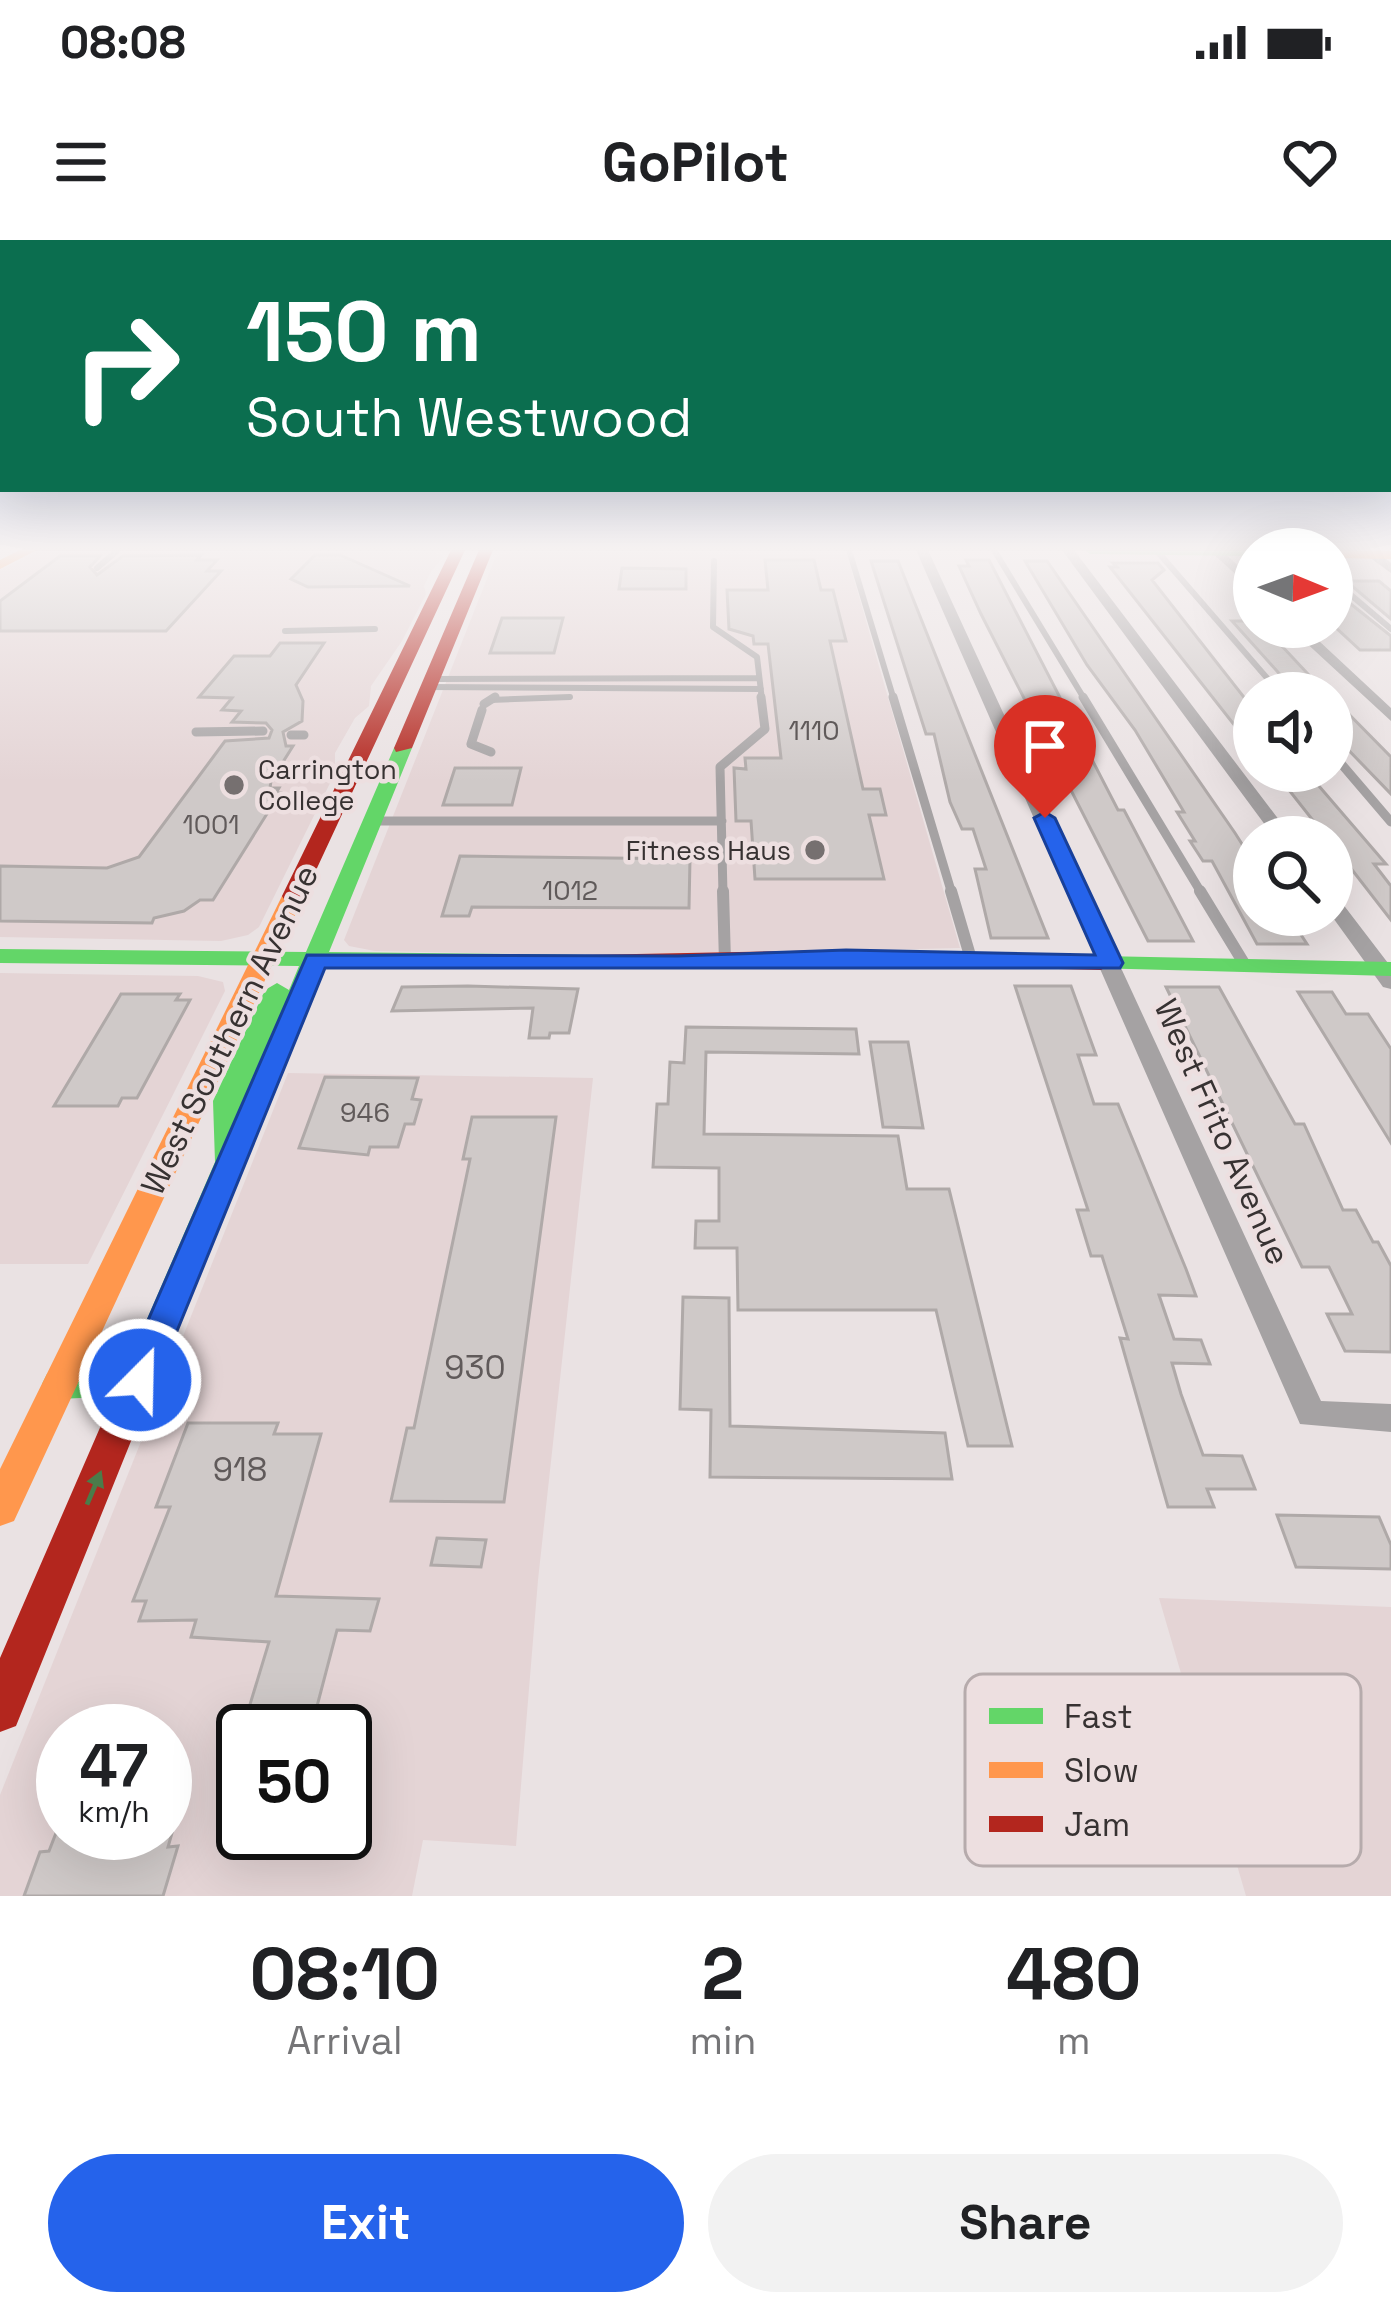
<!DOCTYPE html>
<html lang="en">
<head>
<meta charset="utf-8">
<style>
	:root { --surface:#fff; --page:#f2f2f2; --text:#202124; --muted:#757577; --accent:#2563eb }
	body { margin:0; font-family:"Space Grotesk",sans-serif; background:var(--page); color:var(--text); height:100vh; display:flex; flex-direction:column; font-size:45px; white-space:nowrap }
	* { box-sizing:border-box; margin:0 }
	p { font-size:39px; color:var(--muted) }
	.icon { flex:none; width:66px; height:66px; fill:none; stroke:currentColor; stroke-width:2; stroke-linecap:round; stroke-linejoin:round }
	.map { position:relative; height:1656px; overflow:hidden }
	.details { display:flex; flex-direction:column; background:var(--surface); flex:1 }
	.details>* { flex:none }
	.top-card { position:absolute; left:0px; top:0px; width:1392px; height:252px; box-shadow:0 12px 48px #0002; background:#0b6e4f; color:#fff; overflow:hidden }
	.needle { width:78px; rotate:91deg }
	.buttons { position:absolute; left:1233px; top:288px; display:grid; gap:24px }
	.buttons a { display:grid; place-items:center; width:120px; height:120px; border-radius:50%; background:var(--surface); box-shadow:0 12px 48px #0002; font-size:60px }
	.speed { position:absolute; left:36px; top:1464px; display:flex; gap:24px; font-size:60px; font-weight:700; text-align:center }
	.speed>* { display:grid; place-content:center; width:156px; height:156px; border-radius:50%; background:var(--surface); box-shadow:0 12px 48px #0002; line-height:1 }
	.speed small { font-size:30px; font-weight:400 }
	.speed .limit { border:6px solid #111; border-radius:18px; background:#fff; color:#111 }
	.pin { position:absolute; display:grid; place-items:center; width:102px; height:102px; color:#fff; margin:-123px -51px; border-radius:50% 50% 50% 0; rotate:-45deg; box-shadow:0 0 12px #0007 }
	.pin .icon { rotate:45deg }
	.me { position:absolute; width:132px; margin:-66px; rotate:23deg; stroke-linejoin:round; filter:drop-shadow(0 0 9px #0008) }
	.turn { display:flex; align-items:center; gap:42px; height:252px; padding:0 48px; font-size:54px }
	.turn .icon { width:156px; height:156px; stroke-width:2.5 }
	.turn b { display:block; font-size:84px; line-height:102px }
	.eta { display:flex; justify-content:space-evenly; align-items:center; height:204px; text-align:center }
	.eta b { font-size:72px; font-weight:800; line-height:84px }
	.cta { display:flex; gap:24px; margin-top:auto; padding:24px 48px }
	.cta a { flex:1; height:138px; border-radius:72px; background:var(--accent); color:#fff; font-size:48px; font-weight:800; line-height:138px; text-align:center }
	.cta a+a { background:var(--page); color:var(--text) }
	.status { display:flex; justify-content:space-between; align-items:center; height:84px; padding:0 60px; background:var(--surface); direction:ltr }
	.status svg { height:33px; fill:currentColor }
	header { display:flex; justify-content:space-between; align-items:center; height:156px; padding:0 48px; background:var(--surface); font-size:54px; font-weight:800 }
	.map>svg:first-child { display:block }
	.built { fill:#e4d4d5; fill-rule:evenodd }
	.building { fill:#cfc9c8; stroke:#afa9a8; stroke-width:3 }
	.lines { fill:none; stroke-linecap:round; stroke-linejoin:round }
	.lane-far2 { stroke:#a5a2a3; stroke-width:6 }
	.lane-far1 { stroke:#a5a2a3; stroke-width:9 }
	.lane { stroke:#a5a2a3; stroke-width:12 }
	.street { fill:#a5a2a3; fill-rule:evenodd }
	.fast { fill:#63d668; fill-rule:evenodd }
	.slow { fill:#ff974d; fill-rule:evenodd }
	.jam { fill:#b3261e; fill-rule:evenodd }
	.oneway { fill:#4b7c4a }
	.route { fill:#2563eb; stroke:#184099; stroke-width:3 }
	.poi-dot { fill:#767070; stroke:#eddfe0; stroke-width:4.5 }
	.labels { text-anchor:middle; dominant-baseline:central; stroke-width:9; stroke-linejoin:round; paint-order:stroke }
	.number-label { font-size:27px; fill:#605a5a }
	.far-poi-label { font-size:27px; fill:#373232; stroke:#eddfe0; text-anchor:start }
	.street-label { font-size:33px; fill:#373232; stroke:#eddfe0 }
	.near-number-label { font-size:33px; fill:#605a5a }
	.key { fill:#eddfe0; stroke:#b6abac; stroke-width:3 }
	.key-label { font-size:33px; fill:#373232 }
</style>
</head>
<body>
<div class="status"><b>08:08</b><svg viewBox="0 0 49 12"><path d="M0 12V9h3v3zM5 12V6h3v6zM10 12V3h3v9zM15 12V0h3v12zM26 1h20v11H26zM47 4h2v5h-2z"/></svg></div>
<header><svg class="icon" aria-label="menu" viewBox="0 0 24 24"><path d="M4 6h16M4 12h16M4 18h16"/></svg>GoPilot<svg class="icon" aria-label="heart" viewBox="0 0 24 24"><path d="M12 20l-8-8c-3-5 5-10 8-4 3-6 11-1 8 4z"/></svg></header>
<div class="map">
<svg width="1391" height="1656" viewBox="0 0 1391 1656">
	<rect width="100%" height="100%" fill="#eae2e3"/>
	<path class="built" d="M43,310L433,312L444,316L430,333L424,346L426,354L402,401L371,446L369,466L355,478L335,513V533L259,687L248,695L221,701L0,697V330Z
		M524,311L847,315L960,708L620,716L375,711L349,706L344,700L496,316Z
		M0,733L198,736L223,742L225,751L88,1024H0Z
		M288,833L593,838L538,1340L516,1606L423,1600L412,1656H0V1555ZM63,1491H165V1593H63ZM243,1491H345V1593H243Z
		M1159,1358L1391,1367V1656H1246Z"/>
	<path class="building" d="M201,315L197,320H217L207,331H221L166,391H0V361L60,316H100L90,327L97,335L123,316Z
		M315,315H340L410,346L308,347L291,339Z
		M765,320H814L821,350H833L846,401H830L863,549H880L886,575H869L884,639H755L751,581H736L734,528L746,529L745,518H781L768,404H754L753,396L729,389L727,350H768Z
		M966,320H989L1118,570H1124L1193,701H1148L981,374L959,326H969Z
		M871,321H898L1048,698H991L975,629H986L973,589H962L950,562L934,494H926Z
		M1025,321H1047L1235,593L1254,623V675H1288L1307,704H1257L1212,621H1203L1190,601H1195L1177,572H1184L1135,490L1087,425Z
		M1113,323H1158L1164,330L1152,340L1254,470V491H1239L1110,327H1117Z
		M622,328L686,329V349H619Z
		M1346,341H1379L1391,351V379Z
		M1332,349L1391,396V410H1360L1332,384Z
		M502,378H563L554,413H490Z
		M1232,381H1254V387H1264L1322,449H1293Z
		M280,403H324L296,445L303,461L302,481L283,492L286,506H293L271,541L270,548H279L276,553H280L213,660H200L184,671L154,678L152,683L0,681V626L107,628L139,617L225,501L269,498L272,490L266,483L232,482L241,471L222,470L232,458L199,457L234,416H270Z
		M1332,457L1391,517V554L1332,493Z
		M455,528H521L512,565H443Z
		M1274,531H1306L1386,624H1374L1391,646V680L1332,604V597H1326Z
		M460,616L690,619L689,668L472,667L469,676H442Z
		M1015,746H1071L1096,815H1078L1094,864H1118L1186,1029L1196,1056L1159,1055L1174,1099L1201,1100L1210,1124L1172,1123L1181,1154L1203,1215L1242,1216L1255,1249H1207L1214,1267H1168L1120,1098L1128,1099L1102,1016H1091L1077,970H1088Z
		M402,747L468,746L578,749L569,793H550L549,798H529L533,768L392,771Z
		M1166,747H1219L1295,884H1304L1343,970H1356L1373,1002H1378L1391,1026V1112L1345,1111L1327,1074H1352L1329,1027H1302Z
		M1298,752H1332L1346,774H1368L1391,809V903Z
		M121,754H180L176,760H190L137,858H122L118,866H54Z
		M686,787L856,789L859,814L706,812L704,894L898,896L907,949H949L1012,1206H968L936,1070H738L737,1008H695L696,981H719V928L653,927L657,864H668L670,822L684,823Z
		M870,802H908L923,888L883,887Z
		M325,837L418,838L412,859L421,860L414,884H405L398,907H370L368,915L299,908Z
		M472,877H556L504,1262L391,1261L407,1188H414L470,919H463Z
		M683,1057L729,1058L730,1186L945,1193L952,1239L710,1237L711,1170L680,1169Z
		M188,1183H278L274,1194H321L276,1356L379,1359L370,1391L337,1390L315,1474L248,1471L269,1402L191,1397L196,1380L139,1381L146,1361H133L170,1267H156Z
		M1277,1275L1379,1277L1391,1305V1329L1296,1327Z
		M437,1298L486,1300L481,1327L431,1325Z
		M56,1593H172L168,1607L178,1606L163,1656H24L40,1612L49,1611Z"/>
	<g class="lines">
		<path class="lane-far2" d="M849,310L894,460
			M994,310L1085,460
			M1157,311L1280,453
			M714,321L713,387L757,417L762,460
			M97,328L118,310
			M1332,339L1391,389
			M285,391L375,389
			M433,439L759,438
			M429,447L761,449
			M490,460L570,457"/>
		<path class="lane-far1" d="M893,457L952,654
			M1083,457L1202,654
			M484,464L495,457
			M482,470L471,504L491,512
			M196,492L263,491
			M291,495H304
			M1332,513L1391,582
			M374,581H722
			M723,654L720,527L765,489L761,457"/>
		<path class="lane" d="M723,651L725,722
			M951,651L971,719
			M1200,651L1245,725"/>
		<path class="street" d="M916,310H928L1321,1161L1391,1164V1192L1300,1184Z
			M1062,310H1074L1292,597H1274Z
			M1209,310H1221L1254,340V351Z
			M1369,311H1377L1391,323V333L1369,317Z
			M1289,387H1304L1391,468V481Z
			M1332,657L1339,659L1391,727V749L1383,747L1331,675Z"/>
		<path class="fast" d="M1084,310H1254V316L1090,314Z
			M403,502L412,508L329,712L585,715L597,722L585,729L324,727L169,1107L164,1117L152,1121L140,1117L135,1107L215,922L213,861L265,750L277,743L289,750L299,726L0,723V709L306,712L394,508Z
			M1101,716L1391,722V736L1092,728L1089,723Z
			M140,1125L152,1130L158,1140L152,1150L140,1155L60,1159L47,1154L42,1144L47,1134L60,1129Z"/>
		<path class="slow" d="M20,310H37L0,329V320Z
			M1332,310L1391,311V319L1332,318Z
			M293,649L304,656L14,1281L0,1286V1229L282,656Z"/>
		<path class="jam" d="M451,310H465L304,656L293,663L285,661L282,656Z
			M479,310H493L412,508L396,512L394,508Z
			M846,710L1101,716L1113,723L1101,730L846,724L585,729L573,722L585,715Z
			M152,1093L164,1097L169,1107L16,1486L0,1492V1418L135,1107L140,1097Z"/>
	</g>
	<defs><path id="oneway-solid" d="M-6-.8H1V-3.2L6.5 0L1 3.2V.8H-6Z" transform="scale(3)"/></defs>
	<use class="oneway" href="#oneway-solid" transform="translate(94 1248) rotate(-67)"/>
	<linearGradient id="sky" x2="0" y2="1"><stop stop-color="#98acda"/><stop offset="0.57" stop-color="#f6f2f2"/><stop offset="1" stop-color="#f6f2f2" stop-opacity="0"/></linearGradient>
	<rect width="1391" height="542" fill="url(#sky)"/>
	<path class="route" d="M1045,572L1055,578L1123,723L1120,728H325L157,1140L152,1151L140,1155L127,1151L122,1140L307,715L678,716L846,710L1095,715L1034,578Z"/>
	<g class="poi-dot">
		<circle cx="234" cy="545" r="12"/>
		<circle cx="815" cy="610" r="12"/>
	</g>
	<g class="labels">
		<g class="number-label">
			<text x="814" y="490">1110</text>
			<text x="211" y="584">1001</text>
			<text x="570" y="650">1012</text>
			<text x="365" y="872">946</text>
		</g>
		<g class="far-poi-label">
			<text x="258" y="529">Carrington<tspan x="258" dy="31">College</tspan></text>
			<text x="791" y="610" text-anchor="end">Fitness Haus</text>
		</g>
		<g class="street-label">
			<text transform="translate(230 790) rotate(-64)">West Southern Avenue</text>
			<text transform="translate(1222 892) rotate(66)">West Frito Avenue</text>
		</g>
		<g class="near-number-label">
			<text x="475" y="1128">930</text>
			<text x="240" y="1230">918</text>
		</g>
	</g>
	<rect x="965" y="1434" width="396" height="192" rx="18" class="key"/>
	<rect x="989" y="1468" width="54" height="16" fill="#63d668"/>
	<rect x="989" y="1522" width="54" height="16" fill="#ff974d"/>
	<rect x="989" y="1576" width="54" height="16" fill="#b3261e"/>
	<g class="key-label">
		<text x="1064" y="1488">Fast</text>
		<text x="1064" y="1542">Slow</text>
		<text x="1064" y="1596">Jam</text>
	</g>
</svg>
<div class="buttons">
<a><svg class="needle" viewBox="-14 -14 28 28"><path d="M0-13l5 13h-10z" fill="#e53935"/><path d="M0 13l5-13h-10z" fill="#757577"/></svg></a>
<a><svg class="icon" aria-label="sound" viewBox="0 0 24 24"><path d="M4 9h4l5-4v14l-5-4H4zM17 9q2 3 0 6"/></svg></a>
<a><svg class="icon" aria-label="search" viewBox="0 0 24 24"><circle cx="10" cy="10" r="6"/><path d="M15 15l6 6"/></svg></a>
</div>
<div class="speed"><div>47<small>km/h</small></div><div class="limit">50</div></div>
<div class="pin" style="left:1045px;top:578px;background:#d93025"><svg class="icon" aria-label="arrive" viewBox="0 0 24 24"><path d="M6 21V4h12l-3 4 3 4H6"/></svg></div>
<svg class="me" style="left:140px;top:1140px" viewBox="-20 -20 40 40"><circle r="17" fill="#2563eb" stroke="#fff" stroke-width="3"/><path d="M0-11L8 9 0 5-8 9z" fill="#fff"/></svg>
<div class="top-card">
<div class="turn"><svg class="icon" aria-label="right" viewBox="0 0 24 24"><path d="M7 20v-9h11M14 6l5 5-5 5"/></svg><div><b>150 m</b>South Westwood</div></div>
</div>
</div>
<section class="details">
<div class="eta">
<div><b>08:10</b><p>Arrival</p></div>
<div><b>2</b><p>min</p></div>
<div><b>480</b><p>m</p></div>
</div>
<div class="cta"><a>Exit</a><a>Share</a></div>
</section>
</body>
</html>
